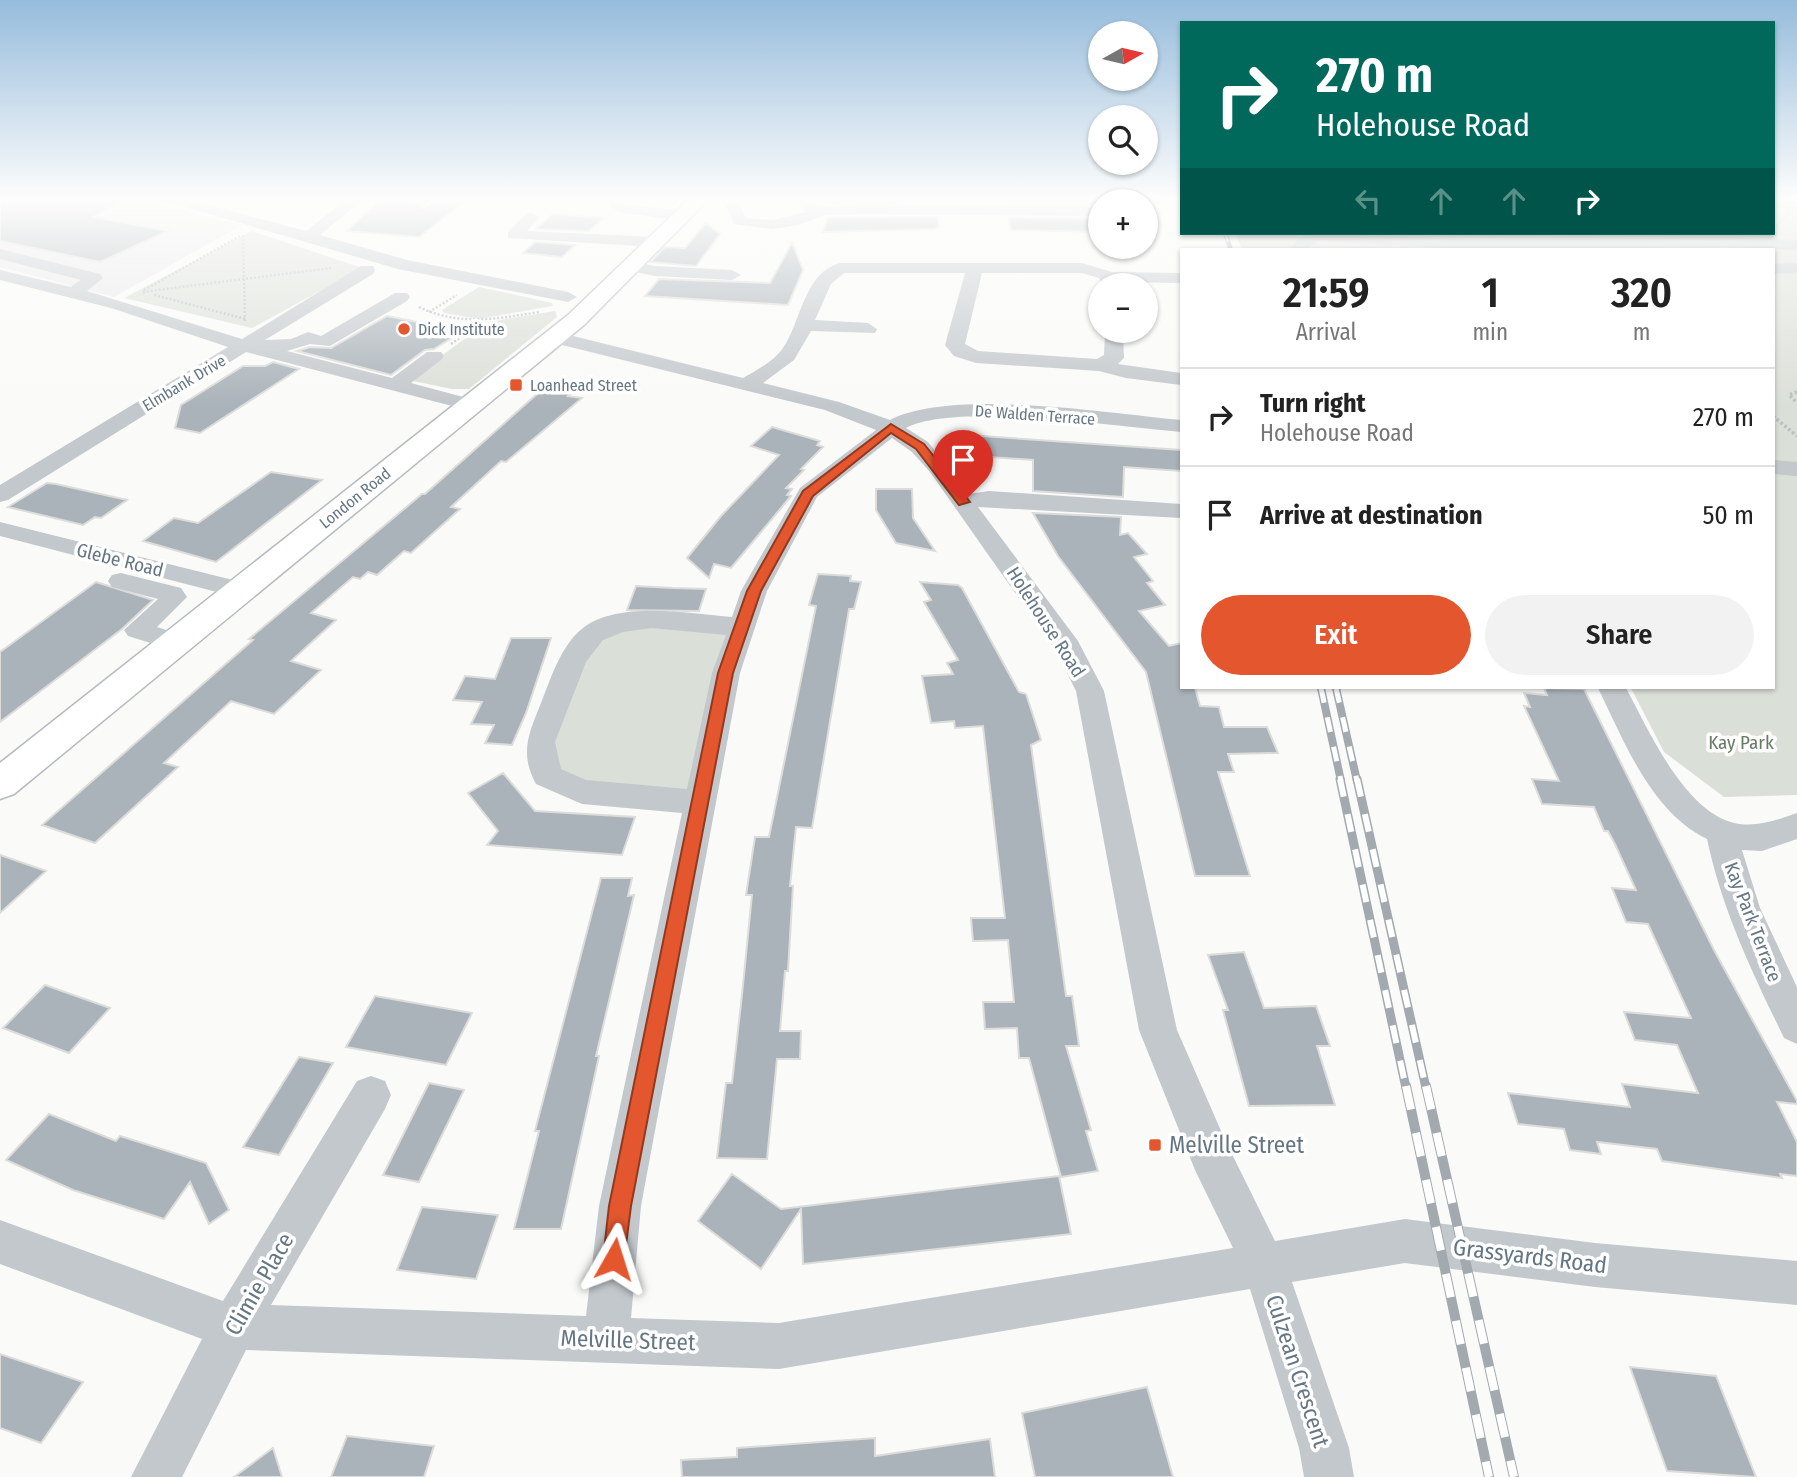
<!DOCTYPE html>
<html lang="en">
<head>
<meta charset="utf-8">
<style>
	:root { --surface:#fff; --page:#f2f2f2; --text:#222; --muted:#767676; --line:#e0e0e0; --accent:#e4572e }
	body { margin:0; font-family:"Fira Sans Condensed",sans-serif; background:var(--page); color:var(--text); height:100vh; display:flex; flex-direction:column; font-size:26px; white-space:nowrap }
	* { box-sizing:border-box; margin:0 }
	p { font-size:23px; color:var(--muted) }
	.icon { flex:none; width:38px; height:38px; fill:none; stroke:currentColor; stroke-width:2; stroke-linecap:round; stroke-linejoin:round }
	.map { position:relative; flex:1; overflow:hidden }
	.drawer { position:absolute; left:1180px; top:248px; width:595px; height:441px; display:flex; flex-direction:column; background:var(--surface); border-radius:0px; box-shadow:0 2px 5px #0004 }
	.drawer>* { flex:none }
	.top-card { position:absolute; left:1180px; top:21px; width:595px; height:214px; border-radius:0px; box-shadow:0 2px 5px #0004; background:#00695c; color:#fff; overflow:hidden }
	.needle { width:46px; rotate:82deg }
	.tools { position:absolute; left:1088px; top:21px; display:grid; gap:14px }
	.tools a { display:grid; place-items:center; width:70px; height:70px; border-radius:50%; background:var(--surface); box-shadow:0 2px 5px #0004; font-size:35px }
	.pin { position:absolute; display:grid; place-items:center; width:60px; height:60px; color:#fff; margin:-72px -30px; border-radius:50% 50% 50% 0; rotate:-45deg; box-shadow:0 0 7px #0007 }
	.pin .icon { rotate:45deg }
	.me { position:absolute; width:77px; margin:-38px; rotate:6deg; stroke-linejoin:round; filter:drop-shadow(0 0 5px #0008) }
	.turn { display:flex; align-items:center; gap:24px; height:147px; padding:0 21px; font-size:32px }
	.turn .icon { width:91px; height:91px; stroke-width:2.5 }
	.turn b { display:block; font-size:49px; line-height:60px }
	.lanes { display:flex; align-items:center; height:66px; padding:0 21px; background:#0003; justify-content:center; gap:35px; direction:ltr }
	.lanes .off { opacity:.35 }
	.eta { display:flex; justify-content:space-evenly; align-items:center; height:119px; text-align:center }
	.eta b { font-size:42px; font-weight:600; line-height:49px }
	.cta { display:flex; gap:14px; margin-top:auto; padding:14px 21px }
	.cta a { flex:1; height:80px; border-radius:42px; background:var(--accent); color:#fff; font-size:28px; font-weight:600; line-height:80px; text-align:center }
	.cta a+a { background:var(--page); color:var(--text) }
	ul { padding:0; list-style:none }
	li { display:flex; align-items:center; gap:21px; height:98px; padding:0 21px; border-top:2px solid var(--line) }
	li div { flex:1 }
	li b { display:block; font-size:26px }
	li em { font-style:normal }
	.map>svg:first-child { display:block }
	.built { fill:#e8e9e9 }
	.green { fill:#dadfd7 }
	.building { fill:#aab3b9; stroke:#dcdcda; stroke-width:2 }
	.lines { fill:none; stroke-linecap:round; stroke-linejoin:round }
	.major-casing { stroke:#b5babe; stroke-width:3 }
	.path-far1 { stroke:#bbbfc2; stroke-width:2.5; stroke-dasharray:2 2; stroke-linecap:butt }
	.path { stroke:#bbbfc2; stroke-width:3.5; stroke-dasharray:2.5 2.5; stroke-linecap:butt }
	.minor { fill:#c3c8cc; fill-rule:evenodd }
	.major { fill:#fff; fill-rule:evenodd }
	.rail-far3-casing { stroke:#a2aab0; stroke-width:4.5 }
	.rail-far2-casing { stroke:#a2aab0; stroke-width:8 }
	.rail-far1-casing { stroke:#a2aab0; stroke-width:9 }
	.rail-casing { stroke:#a2aab0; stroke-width:10 }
	.rail-far3 { stroke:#fff; stroke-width:2.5; stroke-dasharray:9; stroke-linecap:butt }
	.rail-far2 { stroke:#fff; stroke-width:5; stroke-dasharray:15; stroke-linecap:butt }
	.rail-far1 { stroke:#fff; stroke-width:6; stroke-dasharray:18; stroke-linecap:butt }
	.rail { stroke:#fff; stroke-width:8; stroke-dasharray:24; stroke-linecap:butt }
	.route { fill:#e4572e; stroke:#94391e; stroke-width:2 }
	.poi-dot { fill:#e4572e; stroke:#fff; stroke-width:2.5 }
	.labels { text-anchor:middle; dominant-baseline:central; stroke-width:7; stroke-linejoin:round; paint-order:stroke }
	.far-poi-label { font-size:16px; fill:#657683; stroke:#fff; text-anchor:start }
	.far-street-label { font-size:16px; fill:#657683; stroke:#fff }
	.street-label { font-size:19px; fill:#657683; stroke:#fff }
	.park-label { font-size:19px; fill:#687a64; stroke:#fff }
	.near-poi-label { font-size:23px; fill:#657683; stroke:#fff; text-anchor:start }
	.near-street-label { font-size:23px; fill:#657683; stroke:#fff }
</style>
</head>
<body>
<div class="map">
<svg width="1797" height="1477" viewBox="0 0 1797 1477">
	<rect width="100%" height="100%" fill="#fafaf8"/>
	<path class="built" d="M90,199H132L242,225L114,297L0,267V236Z"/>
	<path class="green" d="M1773,199H1797V795L1724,797L1664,752L1631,688H1773V250H1242L1235,233H1773Z
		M252,231L362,268L252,328L124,298Z
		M479,287L552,303L553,306L478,319L444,313L442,310Z
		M555,311L557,317L469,389H452L408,380L488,322Z
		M618,624L741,627L699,802L547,776L573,659Z"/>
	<path class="building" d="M0,199H126L93,217L168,231L100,262L0,241Z
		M381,199L416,201L423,208L435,201L464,202L419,237L347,231Z
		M833,199H938V202L832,204Z
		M1005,199H1090L1091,203H1006Z
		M553,214L603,218L589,231L536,229Z
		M938,217V227L935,229L823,232L828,218Z
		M1009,218L1096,219L1100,232L1011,230Z
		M706,223L720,234L696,266L650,262L665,247L685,248Z
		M535,242L575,245L562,257L523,253Z
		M792,243L803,270L788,305L645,296L659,279L770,283Z
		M387,316L463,331L434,349L425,350L391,375L297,351L310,347L331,348Z
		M273,362L299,369L200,433L175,428L181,405L243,366H265Z
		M547,385L574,390L568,396L582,398L506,462L501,461L451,507L460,509L411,553L404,551L377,575L368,572L360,579L353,577L311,613L336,620L291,661L321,670L274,714L231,701L164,763L178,767L95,843L42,825L253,640L249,639L422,494H425Z
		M772,427L820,441L817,445L823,447L801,469L804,470L786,488L792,489L787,495L791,496L731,568L714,564L709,578L687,558L721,516L779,455L751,446Z
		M968,435L1181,450V471L1124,467L1123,497L1033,491V460L990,457L989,463L963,461Z
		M271,472L322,480L216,562L143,541L174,518L198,523Z
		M47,483L56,484L127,500L101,518L95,517L83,525L8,507Z
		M876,489H912L913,518L935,551L896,543L876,510Z
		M1033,513L1121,517L1120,535L1128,533L1147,554L1134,557L1153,581L1147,583L1165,605L1139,611L1169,646L1181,643V688H1195L1200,706L1219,707L1224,727H1267L1278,753L1228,754L1234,772H1218L1250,876H1195L1146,672L1058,556Z
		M818,574L851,576L850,581L861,582L854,609H849L812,828L796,827L790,886H793L788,971H785L780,1031H801L800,1059H777L767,1159L717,1158L726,1083H732L742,995L752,895H746L755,837H769L816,606L809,605Z
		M96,582L153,600L122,629L0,722V652Z
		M920,582L958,585L962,588L1019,692L1026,694L1041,740L1031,745L1066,996H1072L1079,1046H1066L1091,1130L1086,1131L1098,1171L1061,1177L1029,1058H1019L1017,1028L985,1029L983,1002H1014L1008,940L973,941L971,918H1005L983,726L955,728L954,721L931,723L922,676L953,674L947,663L958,660L924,602L931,600Z
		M636,586L673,588L706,589L699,611L627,610Z
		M511,638H551L526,713L512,745L485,743L494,725L471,724L482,702L453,700L465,676L495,679Z
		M1544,688L1584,689L1715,952L1797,1101V1104L1777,1102L1797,1142V1176L1780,1174L1782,1178L1662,1161L1657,1149L1597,1142L1601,1154L1570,1150L1564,1129L1518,1124L1508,1093L1630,1107L1622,1084L1698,1093L1677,1045L1635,1040L1624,1012L1691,1018L1648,924L1626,922L1612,888L1636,890L1615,844L1608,831H1604L1594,807L1542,804L1532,779L1559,781L1524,706L1530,707L1524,693L1547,695Z
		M503,773L535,811L635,817L622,855L487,845L498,831L468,793Z
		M0,855L46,871L0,913Z
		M601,878H632L628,896L634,895L596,1056H599L561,1229H514L539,1131H535Z
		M1244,952L1264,1008L1316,1006L1330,1046H1317L1335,1105L1249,1106L1223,1010H1228L1208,955Z
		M45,985L110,1008L69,1053L3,1028Z
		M375,996L472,1013L446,1065L346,1047Z
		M299,1057L333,1063L279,1155L243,1147Z
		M429,1083L464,1090L419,1182L383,1175Z
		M49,1114L116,1141L120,1136L206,1163L229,1210L209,1224L190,1182L164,1219L73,1190L6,1160Z
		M732,1174L781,1209L1059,1176L1071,1234L803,1264L801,1209L761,1269L698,1221Z
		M422,1207L498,1215L476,1279L397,1270Z
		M0,1354L83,1382L41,1443L0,1428Z
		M1630,1367L1716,1376L1756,1477L1667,1471Z
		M1147,1387L1173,1477H1035L1022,1413Z
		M347,1436L389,1441L434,1446L424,1477H331Z
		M875,1438V1456L990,1439L995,1477H682L681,1460L737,1457V1448Z
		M273,1448L282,1477H234Z"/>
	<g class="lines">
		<defs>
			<path id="major" d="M689,199H709L584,325L14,794L0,799V763L568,315Z"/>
		</defs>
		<use href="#major" class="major-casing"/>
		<path class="path-far1" d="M1776,226L1795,206L1788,199
			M243,235L245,321
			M144,290L240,236
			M145,293L142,292L331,268
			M154,295L246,319
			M419,307C458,326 497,319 539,312
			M429,312L457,295
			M451,344L477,326L474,323"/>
		<path class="path" d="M1797,392L1789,395L1797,403
			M1773,416L1797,436"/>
		<path class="minor" d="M158,199H185L306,231L347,199H364L320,235L407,260L568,292L577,297L568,302L398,269Z
			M418,199H434L424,206L419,204Z
			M599,199H618L628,205L683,211L691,216L683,221L619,212Z
			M795,199H811L816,205L834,207L864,204L1101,206V216L864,214L824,215L799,225L772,229L734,224L726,206L729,203H739L746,218L772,220L806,212Z
			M531,212L539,217L527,231L655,237L663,242L655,247L508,238V232L526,214Z
			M1311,233L1482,240L1725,237L1797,240V250L1725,247L1482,250L1319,241L1306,250H1289L1299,238Z
			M0,249L100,274L103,278L87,291L242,339L361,266H373L375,270L373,274L265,340L291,339L308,332L321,336L395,293H407L410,297L407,301L330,346L310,344L287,351L392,378L427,352H441L444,356L441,360L411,383L478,401L481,405L471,411L246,352L8,500L0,502V485L228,347L111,308L0,280V270L71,287L81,280L0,259Z
			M631,261L655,266L732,270L741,275L732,280L655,276L625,270L623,266Z
			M840,263H1082L1112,272L1181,273V283L1119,282L1121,285H1103L1099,278L1082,273H982L965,344L978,351L1097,359L1104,355L1105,331H1123L1124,358L1118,364L1181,373V385L1126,378L1099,371L976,363L954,356L945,345L965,273H844L831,284L815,320L868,323L877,329L875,333L811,331L794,360L763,383L839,402L890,420C952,388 1108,413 1181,420V432C1119,427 956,402 906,428L928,442L969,494L989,491L1181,504V518L978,507L1078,641L1104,691L1177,1030L1225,1140L1275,1241L1405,1219L1595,1243L1797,1261V1305L1595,1287L1405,1263L1292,1282L1349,1448L1354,1477H1304L1299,1448L1250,1289L779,1369L246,1350L182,1477H131L202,1339L0,1264V1220L223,1301L357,1081L371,1076L385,1081L391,1095L385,1109L271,1305L586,1316L599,1206L682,813L582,804L536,784C519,753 529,733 541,703C551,678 561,645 583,628C620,600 690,614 732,617L741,591L800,488L876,430L825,410L546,341L544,337L553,331L743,378C757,370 774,361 783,348C801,322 804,272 840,263ZM892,438L912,452L930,472L1056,651L1076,691L1139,1030L1195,1170L1233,1248L779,1323L631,1318L641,1206L740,673L767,591L817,497ZM651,628L726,635L712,673L687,789L586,780L561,769L555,742L586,662L603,640L623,632Z
			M1797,263V273L1773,274V264Z
			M1773,460L1797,462V476L1773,474Z
			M0,522L249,584L253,590L249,596L240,598L0,536Z
			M121,573L181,588L187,597L157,627L186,636L190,642L186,648L176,651L128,636L124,630L158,599L112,587L108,581L112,575Z
			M1598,688H1626C1648,729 1684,811 1734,823C1756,828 1777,820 1797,813V839L1762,851L1742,850L1760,908L1797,987V1044L1784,1038C1753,974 1722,910 1707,839C1651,812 1624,741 1598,688Z"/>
		<use href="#major" class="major"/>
		<defs>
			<path id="rail-far3" d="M1225,233L1231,250"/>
			<path id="rail-far2" d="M1321,688L1341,781
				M1336,688L1357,781"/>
			<path id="rail-far1" d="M1340,779L1406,1088
				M1357,779L1426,1088"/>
			<path id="rail" d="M1406,1086L1489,1477
				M1426,1086L1514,1477"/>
		</defs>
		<use href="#rail-far3" class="rail-far3-casing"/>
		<use href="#rail-far2" class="rail-far2-casing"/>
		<use href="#rail-far1" class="rail-far1-casing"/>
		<use href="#rail" class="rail-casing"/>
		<use href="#rail-far3" class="rail-far3"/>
		<use href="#rail-far2" class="rail-far2"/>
		<use href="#rail-far1" class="rail-far1"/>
		<use href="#rail" class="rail"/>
	</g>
	<linearGradient id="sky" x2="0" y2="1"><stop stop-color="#96bcdc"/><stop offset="0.49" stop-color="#fdfdfc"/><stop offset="1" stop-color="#fdfdfc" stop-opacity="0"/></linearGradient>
	<rect width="1797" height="406" fill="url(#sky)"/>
	<path class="route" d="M891,424L924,444L970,502L959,505L916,449L891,433L813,496L761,591L733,673L631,1206L623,1268L614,1271L606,1268L603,1259L609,1206L718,673L747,591L803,491Z"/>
	<g class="poi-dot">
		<circle cx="404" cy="329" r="7"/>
		<rect x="509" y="378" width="14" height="14" rx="3.5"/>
		<rect x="1148" y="1138" width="14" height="14" rx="3.5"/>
	</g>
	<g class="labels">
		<g class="far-poi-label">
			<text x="418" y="329">Dick Institute</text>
			<text x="530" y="385">Loanhead Street</text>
		</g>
		<g class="far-street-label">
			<text transform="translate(184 383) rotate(-31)">Elmbank Drive</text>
			<text transform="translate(1035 415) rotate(4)">De Walden Terrace</text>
			<text transform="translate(355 498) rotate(-39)">London Road</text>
		</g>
		<g class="street-label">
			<text transform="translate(120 560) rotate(14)">Glebe Road</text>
			<text transform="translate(1046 622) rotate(57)">Holehouse Road</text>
			<text transform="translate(1753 922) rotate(69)">Kay Park Terrace</text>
		</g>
		<g class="park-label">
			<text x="1741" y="742">Kay Park</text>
		</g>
		<g class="near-poi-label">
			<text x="1169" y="1145">Melville Street</text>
		</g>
		<g class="near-street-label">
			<text transform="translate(1530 1256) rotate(7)">Grassyards Road</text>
			<text transform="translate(259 1284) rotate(-60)">Climie Place</text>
			<text transform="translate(628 1340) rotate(2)">Melville Street</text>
			<text transform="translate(1298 1371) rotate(72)">Culzean Crescent</text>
		</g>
	</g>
</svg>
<div class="tools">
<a><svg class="needle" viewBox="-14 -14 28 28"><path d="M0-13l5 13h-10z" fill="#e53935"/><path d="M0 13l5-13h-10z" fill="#767676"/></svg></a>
<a><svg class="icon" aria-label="search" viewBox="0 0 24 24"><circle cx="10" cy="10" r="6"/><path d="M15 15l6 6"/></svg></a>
<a>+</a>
<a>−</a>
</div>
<div class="pin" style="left:963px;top:502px;background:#d93025"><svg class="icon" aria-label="arrive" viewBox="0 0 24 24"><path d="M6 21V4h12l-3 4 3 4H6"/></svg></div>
<svg class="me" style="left:614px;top:1259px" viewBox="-20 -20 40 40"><path d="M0-17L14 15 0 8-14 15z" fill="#e4572e" stroke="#fff" stroke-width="4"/></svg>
<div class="top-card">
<div class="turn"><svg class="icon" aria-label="right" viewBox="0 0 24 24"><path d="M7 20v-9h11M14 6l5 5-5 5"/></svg><div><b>270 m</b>Holehouse Road</div></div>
<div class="lanes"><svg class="icon off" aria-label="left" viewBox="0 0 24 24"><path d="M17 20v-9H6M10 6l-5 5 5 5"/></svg><svg class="icon off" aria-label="ahead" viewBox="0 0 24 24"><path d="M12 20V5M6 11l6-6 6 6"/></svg><svg class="icon off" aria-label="ahead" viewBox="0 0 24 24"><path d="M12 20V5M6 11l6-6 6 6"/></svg><svg class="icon" aria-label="right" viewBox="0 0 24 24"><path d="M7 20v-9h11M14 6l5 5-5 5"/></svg></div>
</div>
<section class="drawer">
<div class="eta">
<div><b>21:59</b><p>Arrival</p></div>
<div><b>1</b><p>min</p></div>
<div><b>320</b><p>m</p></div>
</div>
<ul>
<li><svg class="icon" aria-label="right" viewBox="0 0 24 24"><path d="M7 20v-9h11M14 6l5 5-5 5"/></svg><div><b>Turn right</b><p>Holehouse Road</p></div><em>270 m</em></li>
<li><svg class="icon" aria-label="arrive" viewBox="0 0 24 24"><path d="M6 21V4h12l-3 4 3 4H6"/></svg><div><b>Arrive at destination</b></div><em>50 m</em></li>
</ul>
<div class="cta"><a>Exit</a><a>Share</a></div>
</section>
</div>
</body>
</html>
